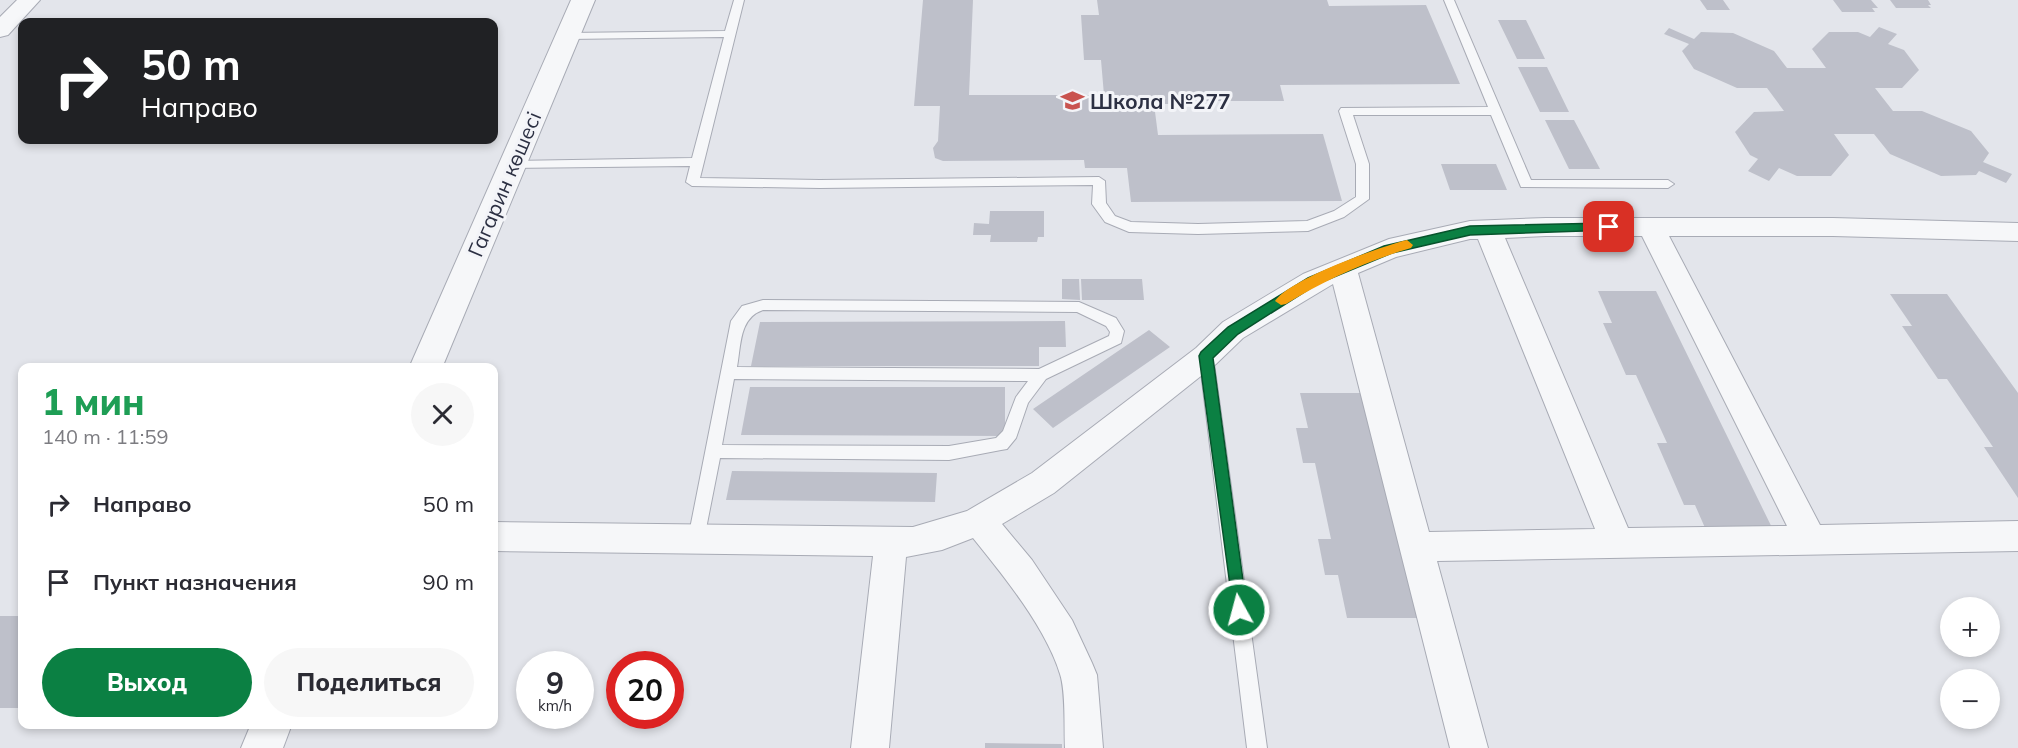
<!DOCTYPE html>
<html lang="ru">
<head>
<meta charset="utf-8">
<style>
	:root { --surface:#fff; --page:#f7f7f7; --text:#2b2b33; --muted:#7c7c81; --accent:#0b8043 }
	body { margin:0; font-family:Mulish,sans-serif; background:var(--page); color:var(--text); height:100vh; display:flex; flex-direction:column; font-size:22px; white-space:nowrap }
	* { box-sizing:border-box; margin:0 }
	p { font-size:20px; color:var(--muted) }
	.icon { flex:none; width:33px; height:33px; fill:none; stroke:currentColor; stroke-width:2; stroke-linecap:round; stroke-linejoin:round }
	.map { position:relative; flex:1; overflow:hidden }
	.side { position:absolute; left:18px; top:363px; width:480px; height:366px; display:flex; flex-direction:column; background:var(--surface); border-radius:12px; box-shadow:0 3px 9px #0003 }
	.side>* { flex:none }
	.top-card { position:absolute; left:18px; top:18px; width:480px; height:126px; border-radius:12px; box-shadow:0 3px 9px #0003; background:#202124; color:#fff; overflow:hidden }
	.fabs { position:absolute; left:1940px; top:597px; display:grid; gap:12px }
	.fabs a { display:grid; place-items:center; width:60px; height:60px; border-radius:50%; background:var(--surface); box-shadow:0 3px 9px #0003; font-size:30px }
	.speed { position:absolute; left:516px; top:651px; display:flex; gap:12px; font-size:30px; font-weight:700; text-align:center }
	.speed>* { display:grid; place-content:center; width:78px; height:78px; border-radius:50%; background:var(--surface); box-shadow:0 3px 9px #0003; line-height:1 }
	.speed small { font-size:15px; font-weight:400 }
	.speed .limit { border:9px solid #d22; background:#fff; color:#111 }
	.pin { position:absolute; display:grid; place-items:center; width:51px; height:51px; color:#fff; margin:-26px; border-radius:12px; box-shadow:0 3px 9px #0006 }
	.me { position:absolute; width:66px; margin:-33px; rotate:353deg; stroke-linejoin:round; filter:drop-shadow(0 0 4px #0008) }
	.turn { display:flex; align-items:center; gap:21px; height:126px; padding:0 24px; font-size:27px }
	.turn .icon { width:78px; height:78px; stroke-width:2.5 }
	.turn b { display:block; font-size:42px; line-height:51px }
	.round { display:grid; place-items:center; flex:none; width:63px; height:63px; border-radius:32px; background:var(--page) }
	.head { display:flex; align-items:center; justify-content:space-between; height:102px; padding:0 24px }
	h1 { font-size:36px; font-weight:800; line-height:45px; color:#1e9e55 }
	.button { display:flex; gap:12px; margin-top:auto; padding:12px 24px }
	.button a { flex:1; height:69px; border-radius:36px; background:var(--accent); color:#fff; font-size:24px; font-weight:800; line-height:69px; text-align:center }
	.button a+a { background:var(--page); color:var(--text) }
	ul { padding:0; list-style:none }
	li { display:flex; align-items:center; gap:18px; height:78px; padding:0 24px }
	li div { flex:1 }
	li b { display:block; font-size:22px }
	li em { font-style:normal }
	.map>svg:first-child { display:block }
	.building { fill:#bec0ca }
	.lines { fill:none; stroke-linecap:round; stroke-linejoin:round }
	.service-casing { stroke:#a8abb5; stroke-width:2 }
	.minor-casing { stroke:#a8abb5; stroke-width:2 }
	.tertiary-casing { stroke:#a8abb5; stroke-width:2 }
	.service { fill:#f6f7f9; fill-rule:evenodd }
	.minor { fill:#f6f7f9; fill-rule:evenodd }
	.tertiary { fill:#f6f7f9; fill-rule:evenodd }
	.route { fill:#0b8043; stroke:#07532c; stroke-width:1.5 }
	.slow { fill:#f59e0b }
	.labels { text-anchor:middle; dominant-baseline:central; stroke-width:6; stroke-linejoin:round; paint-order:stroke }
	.poi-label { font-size:21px; font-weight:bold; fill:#2c3043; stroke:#f3f4f8; text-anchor:start }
	.street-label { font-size:21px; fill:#2c3043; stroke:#f3f4f8 }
</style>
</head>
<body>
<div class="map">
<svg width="2018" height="748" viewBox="0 0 2018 748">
	<rect width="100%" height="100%" fill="#e3e5eb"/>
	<path class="building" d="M923,0H973L969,95H1104L1101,60H1084L1081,15H1099L1097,0H1327L1329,6L1426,5L1460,84L1280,85L1284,101H1174V104H1154L1158,135L1323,134L1342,201L1131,202L1127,168H1085L1084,160L943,161L935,158L933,148L938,141L940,106H914Z
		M1700,0H1723L1730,10H1707Z
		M1833,0H1871L1878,8H1872L1875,12H1842Z
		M1890,0H1928L1931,5H1928L1931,8H1896Z
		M1498,20H1526L1545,59H1517Z
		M1879,27L1897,34L1888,44L1904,50L1919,70L1902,88H1875L1893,111H1922L1971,131L1989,153L1983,162L2012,174L2006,183L1979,171L1976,175L1941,176L1890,154L1874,134H1834L1849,155L1831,176H1797L1779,168L1769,181L1748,171L1758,159L1750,155L1735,132L1754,112L1784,111L1767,88H1737L1694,69L1682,51L1689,44L1664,34L1669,28L1694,39L1701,32L1733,33L1774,51L1787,68H1826L1812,49L1829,32H1858L1870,37Z
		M1518,67H1547L1569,112H1540Z
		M1545,120H1574L1600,169H1569Z
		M1441,164H1496L1507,190H1450Z
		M990,211H1044V237H1038L1037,242H990L991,235H973L974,223L989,224Z
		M1062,279H1079L1080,300L1062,299Z
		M1081,279H1142L1144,300H1082Z
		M1598,291H1656L1781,546H1713L1695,505H1684L1657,443H1667L1636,375H1626L1603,323H1612Z
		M1890,294H1947L2018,393V498L1984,447H1993L1947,379H1938L1902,326H1912Z
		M1065,321L1066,347H1039V366H751L760,322Z
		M1149,330L1170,347L1053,428L1033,409Z
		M750,387H1005V436L741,435Z
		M1300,393H1366L1423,618H1347L1338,575H1325L1318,539H1331L1315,463H1303L1296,428H1308Z
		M732,471L937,473L935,502L726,500Z
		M0,616H22V708H0Z
		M985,743L1062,744V748H985Z"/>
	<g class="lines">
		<defs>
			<path id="service" d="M734,0H744L700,178L820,180L1099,177L1105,181L1106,203L1115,216L1131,222L1198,224L1307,221L1334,211L1356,197V164L1339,111L1341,108L1488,107L1444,0H1454L1531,180H1668L1674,184L1668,188L1521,187L1491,115H1353L1369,164V199L1344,217L1308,231L1198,234L1129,232L1105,222L1092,204L1093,185L820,188L692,186L686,182L690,166L507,168L506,165L512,161L692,158L724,37L568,39L562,36L568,33L725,31Z
				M763,300L1079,302L1116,318L1124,331L1121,343L1046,379L1028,403L1016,438L1007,449L1001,450L949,460L720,458L704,539L702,544L696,546L690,544L688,539L731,321L742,306ZM763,310L1077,312L1106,326L1110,332L1109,336L1039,369L737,367C741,345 739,318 763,310ZM734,379L1028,381L1016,397L1003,431L996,438L949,446L722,445Z
				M1206,350L1211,352L1213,356L1267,748H1247L1199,356L1201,352Z"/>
			<path id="minor" d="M17,0H40L8,35L0,37V17Z
				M1546,218H1833L2018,223V241L1833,236H1669L1820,525L2018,521V551L1437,561L1488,748H1450L1333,284L1243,338L1216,364L1054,493L1002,524L1032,560L1072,620L1092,663L1097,675L1103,748H1065C1064,728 1066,692 1060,674C1046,628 1003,575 973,538L942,550L906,557L889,748H851L873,556L494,551V522L913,527L967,511L1032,473L1196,348L1223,322L1303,274L1389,239L1470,221ZM1546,236H1642L1787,526L1628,528L1505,238ZM1470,239H1478L1595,529L1429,532L1358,273L1396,257Z"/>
			<path id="tertiary" d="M571,0H595L442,368H409Z
				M251,724H292L283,748H241Z"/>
		</defs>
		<use href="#service" class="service-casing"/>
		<use href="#minor" class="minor-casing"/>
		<use href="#tertiary" class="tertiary-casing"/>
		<use href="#service" class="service"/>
		<use href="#minor" class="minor"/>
		<use href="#tertiary" class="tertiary"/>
	</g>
	<path class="route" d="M1609,223L1615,227L1613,230L1470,235L1392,253L1317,284L1238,334L1213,358L1247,610L1245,615L1239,617L1234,615L1199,356L1201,352L1228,327L1308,278L1384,246L1470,226Z"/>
	<path class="slow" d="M1407,240L1413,245L1411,248C1367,261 1325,280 1286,304L1281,305L1275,301C1290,279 1379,247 1407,240Z"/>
	<defs>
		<symbol id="school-bare" viewBox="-9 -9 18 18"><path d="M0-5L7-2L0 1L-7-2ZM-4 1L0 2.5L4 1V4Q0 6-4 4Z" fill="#c9534f" stroke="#f3f4f8" stroke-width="2.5" paint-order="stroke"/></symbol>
	</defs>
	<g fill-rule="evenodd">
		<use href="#school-bare" x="1056" y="84" width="33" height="33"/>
	</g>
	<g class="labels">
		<g class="poi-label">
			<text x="1090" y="101">Школа №277</text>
		</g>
		<g class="street-label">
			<text transform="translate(504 184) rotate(-67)">Гагарин көшесі</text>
		</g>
	</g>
</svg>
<div class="fabs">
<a>+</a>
<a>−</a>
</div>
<div class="speed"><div>9<small>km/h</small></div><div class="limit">20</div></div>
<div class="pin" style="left:1609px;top:227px;background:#d93025"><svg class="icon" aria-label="arrive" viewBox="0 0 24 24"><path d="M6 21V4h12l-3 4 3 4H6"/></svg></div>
<svg class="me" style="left:1239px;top:610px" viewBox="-20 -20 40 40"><circle r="17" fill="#0b8043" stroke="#fff" stroke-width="3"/><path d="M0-11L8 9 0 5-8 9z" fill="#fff"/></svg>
<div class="top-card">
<div class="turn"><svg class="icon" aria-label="right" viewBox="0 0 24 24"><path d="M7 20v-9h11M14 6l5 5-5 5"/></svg><div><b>50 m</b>Направо</div></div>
</div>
<section class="side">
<div class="head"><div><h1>1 мин</h1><p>140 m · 11:59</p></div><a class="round"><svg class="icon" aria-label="close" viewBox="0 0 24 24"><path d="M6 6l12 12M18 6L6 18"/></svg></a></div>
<ul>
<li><svg class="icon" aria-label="right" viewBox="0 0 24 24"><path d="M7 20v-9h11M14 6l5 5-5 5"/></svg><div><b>Направо</b></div><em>50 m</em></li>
<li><svg class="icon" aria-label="arrive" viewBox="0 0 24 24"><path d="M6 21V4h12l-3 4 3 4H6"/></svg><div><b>Пункт назначения</b></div><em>90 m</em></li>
</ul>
<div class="button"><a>Выход</a><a>Поделиться</a></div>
</section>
</div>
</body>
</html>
